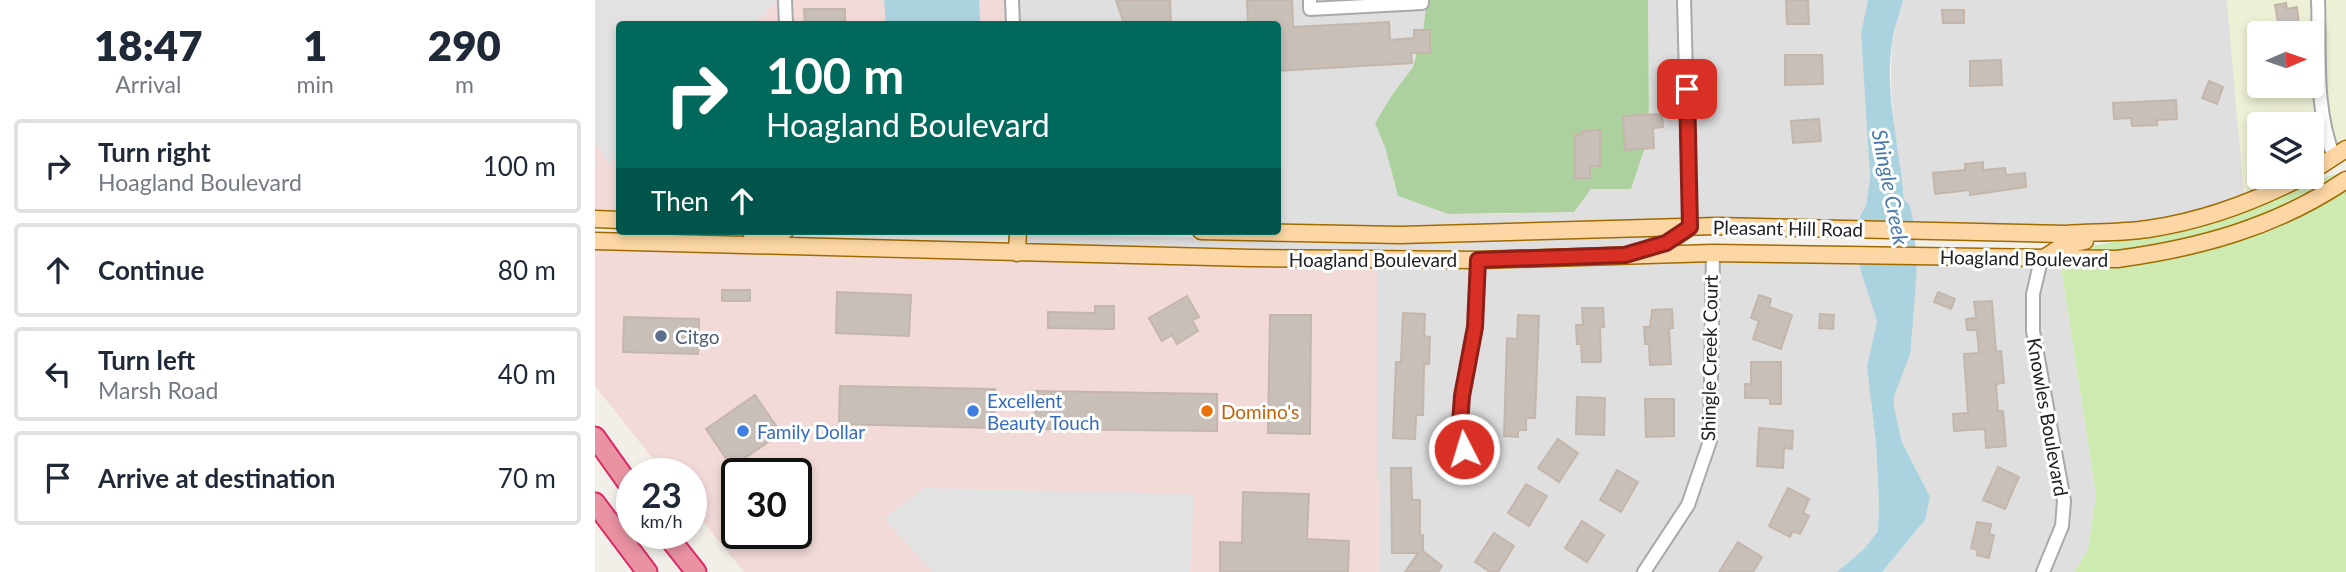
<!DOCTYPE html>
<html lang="en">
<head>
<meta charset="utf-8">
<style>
	:root { --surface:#fff; --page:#f6f6f7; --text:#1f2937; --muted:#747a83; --line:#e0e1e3 }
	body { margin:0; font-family:Lato,sans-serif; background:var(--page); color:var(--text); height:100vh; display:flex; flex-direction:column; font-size:26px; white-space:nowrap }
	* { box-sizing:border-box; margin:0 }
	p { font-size:23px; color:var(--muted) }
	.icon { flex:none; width:38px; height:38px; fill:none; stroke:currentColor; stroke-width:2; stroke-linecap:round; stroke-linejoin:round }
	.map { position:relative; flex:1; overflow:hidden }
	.side { display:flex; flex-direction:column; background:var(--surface); width:595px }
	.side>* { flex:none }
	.guide { position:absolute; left:21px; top:21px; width:665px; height:214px; border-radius:7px; box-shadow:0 4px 10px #0003; background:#00695c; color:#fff; overflow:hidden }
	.needle { width:46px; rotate:88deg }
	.buttons { position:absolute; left:1652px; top:21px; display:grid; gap:14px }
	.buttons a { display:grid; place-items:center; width:77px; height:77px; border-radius:7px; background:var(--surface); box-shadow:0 4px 10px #0003; font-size:35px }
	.speed { position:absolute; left:21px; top:458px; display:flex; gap:14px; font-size:35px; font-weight:700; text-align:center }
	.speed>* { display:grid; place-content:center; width:91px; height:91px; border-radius:50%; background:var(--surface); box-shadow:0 4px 10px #0003; line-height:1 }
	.speed small { font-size:18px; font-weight:400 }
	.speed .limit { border:4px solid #111; border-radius:10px; background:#fff; color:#111 }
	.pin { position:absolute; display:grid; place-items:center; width:60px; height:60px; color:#fff; margin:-30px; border-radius:14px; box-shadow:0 4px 10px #0006 }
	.me { position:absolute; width:77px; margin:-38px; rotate:355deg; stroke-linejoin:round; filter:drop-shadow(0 0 5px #0008) }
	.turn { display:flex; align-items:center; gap:24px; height:147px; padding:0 35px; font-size:32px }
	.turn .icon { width:91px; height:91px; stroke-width:2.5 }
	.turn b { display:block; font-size:49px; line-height:60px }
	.then { display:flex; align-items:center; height:66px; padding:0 35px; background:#0003; gap:14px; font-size:26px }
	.eta { display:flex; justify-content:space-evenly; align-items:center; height:119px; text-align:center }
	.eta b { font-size:42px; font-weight:800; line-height:49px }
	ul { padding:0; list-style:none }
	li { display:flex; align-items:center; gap:21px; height:94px; margin:0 14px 10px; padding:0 21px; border:4px solid var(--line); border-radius:7px }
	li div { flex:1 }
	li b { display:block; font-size:26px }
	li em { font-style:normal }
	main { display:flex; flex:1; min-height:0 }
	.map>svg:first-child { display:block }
	.residential { fill:#e0dfdf }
	.commercial { fill:#f2dad9; fill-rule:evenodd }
	.farmland { fill:#eef0d5; fill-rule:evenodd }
	.grass { fill:#cdebb0 }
	.forest { fill:#add19e }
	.parking { fill:#e2e2e2 }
	.water { fill:#aad3df }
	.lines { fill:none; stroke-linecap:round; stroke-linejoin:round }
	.river { stroke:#aad3df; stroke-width:23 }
	.building { fill:#c7bfb8; stroke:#c4b6ab; stroke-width:2 }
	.minor-casing { stroke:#a9a9a9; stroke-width:16 }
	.major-casing { stroke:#a06b00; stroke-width:19 }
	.highway-casing { stroke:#dc2a67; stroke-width:23 }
	.minor { stroke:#fff; stroke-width:12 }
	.major { stroke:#fcd6a4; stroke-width:16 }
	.highway { stroke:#e892a2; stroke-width:19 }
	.route-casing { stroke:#8d1f18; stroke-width:18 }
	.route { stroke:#d93025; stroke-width:12 }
	.service-dot { fill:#5c6f8a; stroke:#fff; stroke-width:2.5 }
	.shop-dot { fill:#3f7fe0; stroke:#fff; stroke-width:2.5 }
	.food-dot { fill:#e8710a; stroke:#fff; stroke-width:2.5 }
	.labels { text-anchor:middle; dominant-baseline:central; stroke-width:6; stroke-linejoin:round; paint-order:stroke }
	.street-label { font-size:19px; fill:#222; stroke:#fff }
	.service-label { font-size:19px; fill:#4e5e75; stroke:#fff; text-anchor:start }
	.shop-label { font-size:19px; fill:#366cbe; stroke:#fff; text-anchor:start }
	.food-label { font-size:19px; fill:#c56008; stroke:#fff; text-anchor:start }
	.water-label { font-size:21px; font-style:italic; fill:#4a7aab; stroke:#fff }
</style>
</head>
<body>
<main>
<section class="side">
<div class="eta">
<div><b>18:47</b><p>Arrival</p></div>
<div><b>1</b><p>min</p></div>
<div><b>290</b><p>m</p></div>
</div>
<ul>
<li><svg class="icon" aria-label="right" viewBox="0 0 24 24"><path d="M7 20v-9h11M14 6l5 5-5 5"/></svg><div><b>Turn right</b><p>Hoagland Boulevard</p></div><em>100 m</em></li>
<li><svg class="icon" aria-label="ahead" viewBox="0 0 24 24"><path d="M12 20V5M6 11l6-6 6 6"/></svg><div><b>Continue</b></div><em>80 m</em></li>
<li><svg class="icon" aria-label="left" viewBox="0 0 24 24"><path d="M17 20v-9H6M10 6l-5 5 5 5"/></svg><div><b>Turn left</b><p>Marsh Road</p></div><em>40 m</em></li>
<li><svg class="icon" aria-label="arrive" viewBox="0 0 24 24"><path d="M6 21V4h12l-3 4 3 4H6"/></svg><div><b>Arrive at destination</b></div><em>70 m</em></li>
</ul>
</section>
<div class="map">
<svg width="1751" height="572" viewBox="0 0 1751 572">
	<rect width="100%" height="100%" fill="#f2efe9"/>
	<path class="residential" d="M411,0H832L828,31L818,67L797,95L780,123L790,147L803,196L853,214H918L996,189L1054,135L1053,0H1273L1266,33L1275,177L1271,207L1265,216V222L1169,220L1168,218L1162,220H1092L852,228L683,226L682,24H411Z
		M1308,0H1632L1649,196L1601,212L1553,222L1471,227L1310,222V203L1299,128L1296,85L1297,42Z
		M431,234L805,242L1074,234L1029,248L883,253L688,251L430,244Z
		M1121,259L1265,263L1282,321L1272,367L1281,443L1284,503L1283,531L1269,549L1242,572H785L784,481L782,480V266Z
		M1309,263L1466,266L1501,495L1493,550L1479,572H1287L1330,520L1325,477L1307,442L1299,407L1297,371L1299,316Z"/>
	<path class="commercial" d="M0,0H411V24H24V213L0,212Z
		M0,248L384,259L782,266V480H784L785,572H149L96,507V474H70L0,386ZM142,474H201V534H142Z"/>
	<path class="farmland" d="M1632,0H1751V140L1717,163V124H1664V177H1692L1649,196ZM1664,33H1717V86H1664Z"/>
	<path class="grass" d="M1751,171L1730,186L1667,218L1612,236L1521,253L1471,251L1582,230L1706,185Z
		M1751,189V572H1479L1493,550L1501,495L1466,266C1566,268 1666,245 1751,189Z"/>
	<path class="forest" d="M832,0H1053L1054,135L1036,189H996L979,212L853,214L803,196L790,147L780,123L797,95L818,67L828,31Z"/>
	<path class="parking" d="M0,0H184L158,24H24V154L13,164L0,140Z
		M329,488L599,494L595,572H338L289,519Z"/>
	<path class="water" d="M289,0H384L385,24H291Z
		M1273,0H1308C1305,14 1299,28 1297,42C1288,103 1310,162 1310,222H1265V216L1271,206L1275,177L1266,33Z
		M1265,263H1309L1299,316L1297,371L1299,407L1307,442L1335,497L1330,520L1287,572H1242L1269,549L1283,531L1284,503L1281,443L1272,367L1282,321L1265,268Z"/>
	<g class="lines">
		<path class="river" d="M1287,396L1304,351L1310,273L1308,227L1304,210"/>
	</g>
	<path class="building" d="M521,0H575L576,24H529Z
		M652,0H697L698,27L794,22L795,40L819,38V30H835V53H816L817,63L682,71V24H653Z
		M1191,0H1213L1214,24H1192Z
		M1691,3L1692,9L1702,7L1705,33H1658V27L1683,23L1680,5Z
		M209,9H250V24H210Z
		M1347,10H1369V23H1348Z
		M1190,55H1227L1228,84L1190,85Z
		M1406,60L1407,85L1375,86V61Z
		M1614,81L1628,87L1622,104L1607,98Z
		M1581,100L1582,119L1562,120V125L1537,126L1536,118L1519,119L1518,103Z
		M1067,114L1068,127L1058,128L1059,148L1030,150L1028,116Z
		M1224,119L1226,141L1198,143L1196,121Z
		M1005,130V166H995V178H980V135L988,134V131Z
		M1388,162V170L1410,168L1411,175L1430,173L1431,187L1375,195V190L1340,194L1338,173L1370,170V164Z
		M127,290H155V301H127Z
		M242,292L316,295L314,336L241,333Z
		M1343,292L1360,299L1356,309L1339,302Z
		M1164,295L1176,299L1174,307L1197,315L1186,349L1158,339L1164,321L1156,318Z
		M592,296L604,317L597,320L603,331L582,344L577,335L567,341L554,318Z
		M1397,301L1401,352L1406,351L1409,383L1401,384L1403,411H1408L1411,446L1391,448L1390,429L1359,431L1358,414L1373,413L1369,354L1384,353L1382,330H1372L1371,319L1381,318L1379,302Z
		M500,306H519V329L453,328V312L500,313Z
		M987,308H1008L1009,327H1005L1006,362H987L986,344H982L981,325H988Z
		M1077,309L1078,328H1074L1076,364L1055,365L1054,344H1050L1049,327H1055L1057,310Z
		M808,313L830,314L829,336L835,337L834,364H829L828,415H821L820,439L798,438L801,362H806Z
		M1225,314L1239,315L1238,329L1224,328Z
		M675,315H716L715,434L673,433Z
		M923,315L944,316L940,418H931V430H923V437L909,436L912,338L922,339Z
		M29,317L104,319L103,354L28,352Z
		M1156,362H1186V404H1175V398H1150V384H1156Z
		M245,386L400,389L399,428L244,424Z
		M441,391L622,394V431L440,429Z
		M160,395L186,433L137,467L111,429Z
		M982,397L1010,398L1009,435L981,434Z
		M1050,399H1079V436L1051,437Z
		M1164,428L1198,431L1197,449L1189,448L1188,468L1162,466Z
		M963,439L983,453L964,482L943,468Z
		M201,461L214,477L201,488Z
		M1403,467L1424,477L1410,509L1388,500Z
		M796,468H816L817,500H825V536L828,535V551L847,566L843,572H810L823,553H797Z
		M1022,470L1043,482L1026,512L1005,500Z
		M931,484L952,496L934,526L913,513Z
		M1193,488L1214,499L1208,513L1214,516L1205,534L1198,531L1195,537L1174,526Z
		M648,492L714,494L712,539L754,541L753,572H625V542L647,543Z
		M987,521L1009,535L992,562L970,548Z
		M1382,522L1396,524L1394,534L1399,535L1394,558L1382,555L1383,550L1376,548Z
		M899,533L919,546L903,572H895L880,562Z
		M1143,542L1167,557L1158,572H1124Z"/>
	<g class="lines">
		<defs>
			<path id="minor" d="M190,0L191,24
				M417,0L418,24
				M715,0V9L827,3V0
				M1089,0L1095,227
				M1723,0C1725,52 1719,108 1739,157
				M1446,260L1438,294V331L1469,501L1467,526L1448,572
				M873,475L865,423L867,396L880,327L883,260
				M1049,572L1093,505L1115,441L1118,253"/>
			<path id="major" d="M1717,171L1751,149
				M0,219L24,220
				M606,231L805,235L1122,226L1471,234C1498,232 1525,233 1553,229C1607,221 1659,202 1707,177
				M157,235H174L190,231
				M0,241L656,258L883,260L1118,253L1522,259C1604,248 1681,227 1751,180
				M1053,249L1071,243L1095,227
				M422,253L423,231
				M1446,260L1469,245L1490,241"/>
			<path id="highway" d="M0,437L37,489
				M0,503L52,572
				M71,534L101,572"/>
		</defs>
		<use href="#minor" class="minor-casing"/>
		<use href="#major" class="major-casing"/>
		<use href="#highway" class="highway-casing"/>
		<use href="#minor" class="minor"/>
		<use href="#major" class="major"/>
		<use href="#highway" class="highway"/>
	</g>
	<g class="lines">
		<defs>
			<path id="route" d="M869,449L865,423L867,396L880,327L883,260L1030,255L1071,243L1095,227L1092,89"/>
		</defs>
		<use href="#route" class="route-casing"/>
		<use href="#route" class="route"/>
	</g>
	<circle class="service-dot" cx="66" cy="336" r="7"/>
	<g class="shop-dot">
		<circle cx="378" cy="411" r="7"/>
		<circle cx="148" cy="431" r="7"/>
	</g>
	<circle class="food-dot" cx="612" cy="411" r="7"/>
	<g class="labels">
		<g class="street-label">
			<text transform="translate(1193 228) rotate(1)">Pleasant Hill Road</text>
			<text transform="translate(1429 258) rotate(1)">Hoagland Boulevard</text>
			<text x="778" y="259">Hoagland Boulevard</text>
			<text transform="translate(1114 358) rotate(-89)">Shingle Creek Court</text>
			<text transform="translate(1453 417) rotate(80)">Knowles Boulevard</text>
		</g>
		<g class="service-label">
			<text x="80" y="336">Citgo</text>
		</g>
		<g class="shop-label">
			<text x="392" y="400">Excellent<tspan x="392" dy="22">Beauty Touch</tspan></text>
			<text x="162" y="431">Family Dollar</text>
		</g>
		<g class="food-label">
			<text x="626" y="411">Domino's</text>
		</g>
		<g class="water-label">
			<text transform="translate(1296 187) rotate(79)">Shingle Creek</text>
		</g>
	</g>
</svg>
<div class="buttons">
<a><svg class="needle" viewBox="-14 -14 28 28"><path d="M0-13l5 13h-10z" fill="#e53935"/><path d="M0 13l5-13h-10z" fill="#747a83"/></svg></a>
<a><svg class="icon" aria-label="layers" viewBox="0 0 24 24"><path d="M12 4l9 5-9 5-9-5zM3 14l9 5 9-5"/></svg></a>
</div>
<div class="speed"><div>23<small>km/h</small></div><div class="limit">30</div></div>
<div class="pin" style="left:1092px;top:89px;background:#d93025"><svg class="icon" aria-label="arrive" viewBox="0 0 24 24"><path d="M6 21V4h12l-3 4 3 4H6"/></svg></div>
<svg class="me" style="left:869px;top:449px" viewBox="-20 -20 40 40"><circle r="17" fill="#d93025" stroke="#fff" stroke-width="3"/><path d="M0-11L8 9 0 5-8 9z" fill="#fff"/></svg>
<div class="guide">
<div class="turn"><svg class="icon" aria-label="right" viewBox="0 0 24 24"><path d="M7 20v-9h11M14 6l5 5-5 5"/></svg><div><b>100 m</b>Hoagland Boulevard</div></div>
<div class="then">Then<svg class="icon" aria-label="ahead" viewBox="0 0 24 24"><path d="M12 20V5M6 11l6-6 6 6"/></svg></div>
</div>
</div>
</main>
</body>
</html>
